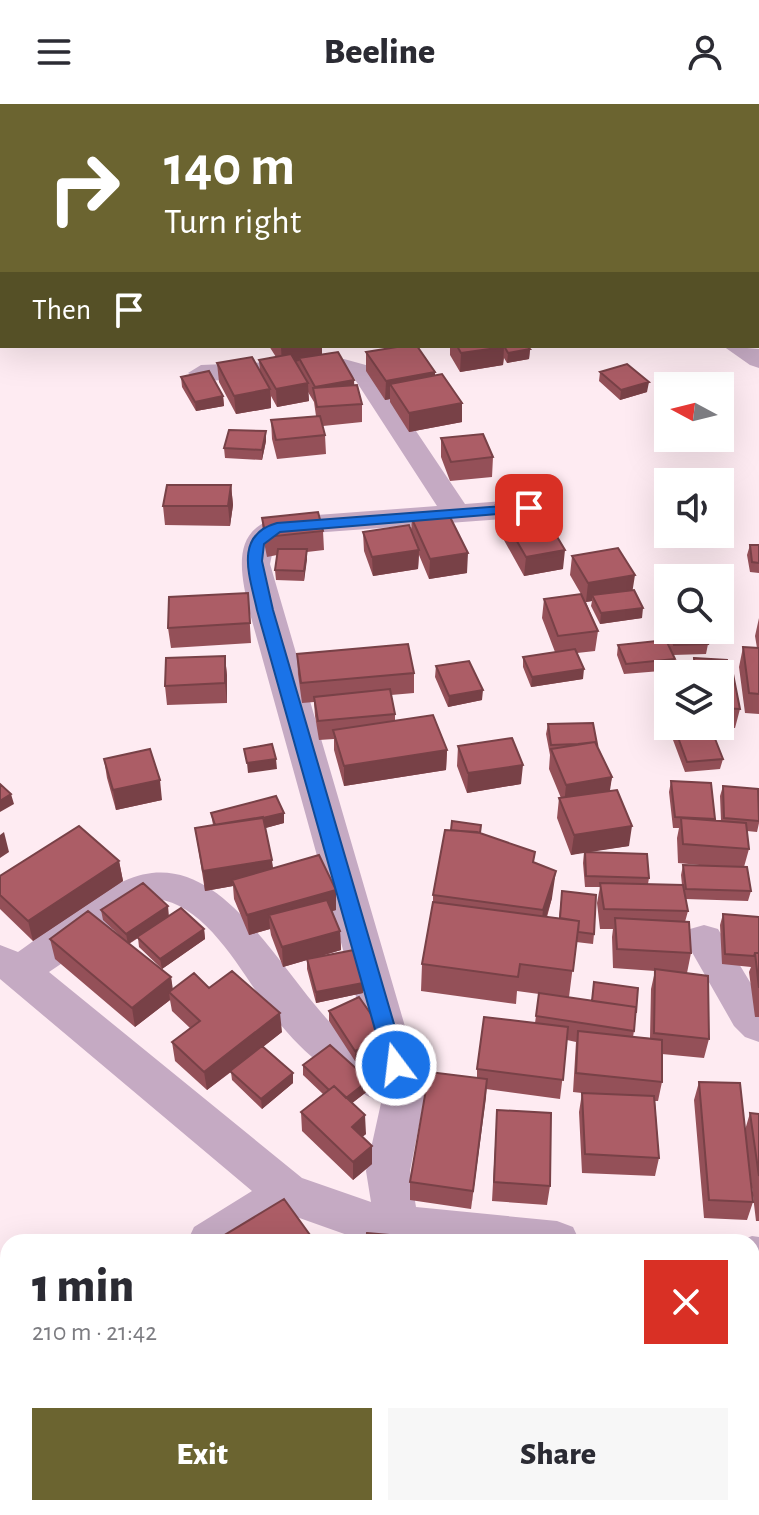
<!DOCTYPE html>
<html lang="en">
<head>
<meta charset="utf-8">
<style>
	:root { --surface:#fff; --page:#f7f7f7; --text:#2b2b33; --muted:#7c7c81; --accent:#6b6430 }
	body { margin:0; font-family:"Alegreya Sans",sans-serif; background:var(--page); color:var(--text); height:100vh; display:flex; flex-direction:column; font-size:30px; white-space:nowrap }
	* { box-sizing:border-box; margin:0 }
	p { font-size:26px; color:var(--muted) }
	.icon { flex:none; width:44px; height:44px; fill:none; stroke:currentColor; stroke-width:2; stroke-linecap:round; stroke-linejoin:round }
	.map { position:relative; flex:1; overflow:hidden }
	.drawer { position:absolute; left:0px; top:1130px; width:760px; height:282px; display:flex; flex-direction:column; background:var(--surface); border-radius:24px 24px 0 0; box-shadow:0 8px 32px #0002 }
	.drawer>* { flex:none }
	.guide { position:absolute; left:0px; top:0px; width:760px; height:244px; box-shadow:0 8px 32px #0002; background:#6b6430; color:#fff; overflow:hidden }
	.needle { width:52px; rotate:277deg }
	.buttons { position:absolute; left:654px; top:268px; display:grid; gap:16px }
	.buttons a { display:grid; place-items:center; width:80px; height:80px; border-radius:0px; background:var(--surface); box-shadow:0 8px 32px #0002; font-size:40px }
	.pin { position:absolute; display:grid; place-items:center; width:68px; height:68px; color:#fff; margin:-34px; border-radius:16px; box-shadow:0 4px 12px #0006 }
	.me { position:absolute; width:88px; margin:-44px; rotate:345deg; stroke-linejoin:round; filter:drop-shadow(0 0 6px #0008) }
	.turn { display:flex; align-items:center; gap:28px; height:168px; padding:0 32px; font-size:36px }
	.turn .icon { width:104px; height:104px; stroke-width:2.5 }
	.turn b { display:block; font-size:56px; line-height:68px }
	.then { display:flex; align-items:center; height:76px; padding:0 32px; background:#0003; gap:16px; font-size:30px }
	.round { display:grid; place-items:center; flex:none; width:84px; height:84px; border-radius:0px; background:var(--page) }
	.summary { display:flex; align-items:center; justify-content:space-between; height:136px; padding:0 32px }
	h1 { font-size:48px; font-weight:800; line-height:60px }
	.action { display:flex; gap:16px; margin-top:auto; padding:16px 32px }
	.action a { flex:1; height:92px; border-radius:0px; background:var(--accent); color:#fff; font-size:32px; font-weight:800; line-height:92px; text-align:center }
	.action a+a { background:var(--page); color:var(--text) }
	header { display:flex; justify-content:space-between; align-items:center; height:104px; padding:0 32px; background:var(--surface); font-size:36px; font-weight:800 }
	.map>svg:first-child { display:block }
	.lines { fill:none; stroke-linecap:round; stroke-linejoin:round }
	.minor { fill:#c5aac3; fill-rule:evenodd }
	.wall { fill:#945058 }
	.shaded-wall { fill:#784147 }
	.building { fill:#ac5d66; stroke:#784147; stroke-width:2 }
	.route { fill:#1a73e8; stroke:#114b97; stroke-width:2 }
</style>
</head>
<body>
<header><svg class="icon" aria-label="menu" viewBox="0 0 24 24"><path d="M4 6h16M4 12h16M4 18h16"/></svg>Beeline<svg class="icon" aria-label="person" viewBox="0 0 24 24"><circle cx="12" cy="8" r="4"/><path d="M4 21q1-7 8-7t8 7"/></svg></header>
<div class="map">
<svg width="759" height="1411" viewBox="0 0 759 1411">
	<rect width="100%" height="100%" fill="#feebf2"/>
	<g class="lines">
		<path class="minor" d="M532,0H566L567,2H533Z
			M723,242L759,245V264L750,261Z
			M344,255L373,263L465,400L529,395L539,398L544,404L539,410L529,413L285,431L274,441L270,460L425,991L410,1067L416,1103L557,1117L573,1123L580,1138H367L291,1111L249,1138H187L194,1123L252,1087L0,875V841L18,848C50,826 89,792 124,777C234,727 293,913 373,954L249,506C241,470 230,426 277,414L437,402L354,274L343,271L201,277L188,269L201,261ZM157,795C210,801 247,879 276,915C305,952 340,978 381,999L366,1067L371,1098L302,1074L49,868Z
			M704,821L718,825L759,893V938L745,933L734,922L685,836L690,825Z
			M752,1132L759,1133V1175L752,1174V1138H736Z
			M752,1385L759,1397V1411H712L710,1404H752Z"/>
	</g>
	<path class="wall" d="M194,0H214L213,2H194Z
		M0,23H2V52H0Z
		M269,242H322V250L354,281L362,300V318L323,322L325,331L326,350L277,355L272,335L271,316L316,312L314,298L308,288L309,297L277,303L271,292V304L236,310L219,278L217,259L260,267L259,256L276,253Z
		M450,242H527L530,245L529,255L507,259L504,254L503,261L460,268L450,251Z
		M366,248L435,272L462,299V318L409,328L390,298V295L385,296L366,267Z
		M600,268L647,288L620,296L599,277Z
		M181,273L223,292L224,302L196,307L182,283Z
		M266,327V337L262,356L225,354L224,344Z
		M441,334L493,353L492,373L450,377L441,353Z
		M231,381L233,401L230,422L165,421L163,402Z
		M496,401L563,465L524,472L495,420Z
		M262,414L323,427L324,446L307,448L304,477L276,476L275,466L277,451L267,453L263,433Z
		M412,415L467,469L429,475L419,451L418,465L373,472L364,447L363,428L411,427Z
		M750,441H759V469L750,468L747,451Z
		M572,452L632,486L642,514L600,520L591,502L592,497L586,498L598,527L595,547L577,549L583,575L531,583L523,563V553L555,548L542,514L544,495L581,490L570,471Z
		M248,489L251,539L171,544L168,524Z
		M667,513H668V526H704L708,540L706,550L673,551L675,555L673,566L624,570L617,551L618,541L670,545L665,524Z
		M759,514V610L745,609L739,563L743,543L757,544L755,532Z
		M297,550L414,569V589L391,591L395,610V617L447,646L446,666L344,682L334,646V635L319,636L315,612L314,598L302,599L298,570Z
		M225,552L227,572V599L167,601L165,582Z
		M694,554L728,570L740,605L735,624H710L723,655L720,665L685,668L673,636L675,625L694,623L670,622H720V570L692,569Z
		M436,562L482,596L448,603L435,573Z
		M668,571V609L665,588Z
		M548,620L597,641L612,673L609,687L629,742L586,748L649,774L648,780L682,781L681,771L683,761L710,762L678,759L677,734L679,724H673L669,688L671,677L715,715V716L721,717L720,692L723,682L758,685L759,719L757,728L747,727L749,745L744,763L751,787L748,797L686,795L688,807L685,818L691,849L687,869L709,935L704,954L662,950V978L658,997H655L659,1054L655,1072L582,1069L579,1008L582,989L573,988L576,938L567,936L560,995L486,985L471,1105L410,1096V1078L477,974V965L535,919L539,890L517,887L516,900L421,887L422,860L433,802V791L481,729L534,758L552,794L547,813L559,814L562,787L594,830L593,840L576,838L569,893L634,927L633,933L650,934L651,885L655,867L613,864L612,833L613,825H600L597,799L600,783H585L583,759L584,748L571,751L557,714L559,694H561L549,665L550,651L546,630Z
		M458,642L521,680L467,689L457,662Z
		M104,655L162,696L116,706L107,674Z
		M211,709L284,719L265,724L273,764L336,786V806L332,807L340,827L341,846L318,853L363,889L316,899L307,865V856L283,863L271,831L270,825L249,831L234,795L233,782L205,787L195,724L213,721Z
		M119,757L123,777L33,837L0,805V772Z
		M101,806L169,812L204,825L205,835L162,865L139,843L138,834L129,840L171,873L172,885L209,884L282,928L263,943L293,969V979L262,1005L232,976L231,968L207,986L175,957L172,938L190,924L172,907L170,896L135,923L55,855L50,835L121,833L103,816Z
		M723,810L759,813V913H755L749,868L751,863L722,860L720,821Z
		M329,907L387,943L355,957L329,917Z
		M303,961L369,976V986L352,999L366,1030L362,1033L372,1060L353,1076L302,1027L301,1008L324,991L303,971Z
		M699,978L745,1026L750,1009L759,1010V1117H756L751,1075L753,1098L747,1116L704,1114L694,996Z
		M497,1006L550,1082L547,1101L492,1097Z
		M752,1177H759V1322H754L752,1313Z
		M608,1404H718L719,1411H608Z"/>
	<path class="shaded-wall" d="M284,242H322V253L299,254V257L282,261L281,243Z
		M504,243L503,261L460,268L461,249Z
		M530,245L529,255L507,259L508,249Z
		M435,268V286L390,280V295L385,296L386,277Z
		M354,276L355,295L315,292V283Z
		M649,278L647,288L620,296L621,286Z
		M308,279L309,297L277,303L276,285Z
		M270,285L271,304L236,310L234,292Z
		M223,292L224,302L196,307L195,298Z
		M462,299V318L409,328V309Z
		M266,327V337L262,356V346Z
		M231,381L233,401L230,422L228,402Z
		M307,445V456L304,477V467Z
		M419,446L418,465L373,472L372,453Z
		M565,446L563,465L524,472L526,453Z
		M468,449L467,469L429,475L430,455Z
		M635,471L632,490L592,491V497L586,498L588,479Z
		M643,504L642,514L600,520L601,509Z
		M225,552L227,572V599L225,579Z
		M584,565L583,575L531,583L532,573Z
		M483,586L482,596L448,603L449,592Z
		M447,646L446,666L344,682V662Z
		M276,655L277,665L248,669L247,659Z
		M523,661L521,680L467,689L468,669Z
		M612,673L609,693L564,701L566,681Z
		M160,676L162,696L116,706L113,686Z
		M11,690L14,700L0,708V697Z
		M284,709V719L219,737L218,726Z
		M632,722L629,742L571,751L574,731Z
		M4,728L9,748L0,754V731Z
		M272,756L274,775L232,776L233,782L205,787L203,767Z
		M119,757L123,777L33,837L28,817Z
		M556,767L552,794L540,833L543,806Z
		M336,786V806L274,824L269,811L270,825L249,831L247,811Z
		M168,802L169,813L128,840L126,830Z
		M204,825L205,835L162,865L160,855Z
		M340,827L341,846L283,863L282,843Z
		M171,873L174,892L169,888L170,896L135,923L132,904Z
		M363,879V889L316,899V888Z
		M280,909L282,928L207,986L204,968Z
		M387,933V943L355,957V947Z
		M293,969V979L262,1005L261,995Z
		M487,975L486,994L471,1105L473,1087Z
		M369,976V986L342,1007L341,998Z
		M365,1011L366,1030L352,1041V1023Z
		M372,1042V1060L353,1076V1058Z
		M310,1131V1138H298Z"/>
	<path class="building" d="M19,0H70L69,2H18Z
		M115,0H138L137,2H114Z
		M144,0H162V1H143Z
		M714,0H745V2H724L714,1Z
		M0,23H2V35H0Z
		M758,43H759L758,68Z
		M758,190H759V212H758Z
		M403,242H417L435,268L386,277L366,248Z
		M457,242H504V243L461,249Z
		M504,242H527L530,245L508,249Z
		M338,248L354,276L315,283L299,254Z
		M291,250L308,279L276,285L259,256Z
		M252,253L270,285L234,292L217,259Z
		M627,260L649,278L621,286L600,268Z
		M209,267L223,292L195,298L181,273Z
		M442,270L462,299L409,309L390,280Z
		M357,281L362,300L317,303L313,284Z
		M320,312L325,331L276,336L271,316Z
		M229,326L266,327L262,346L224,344Z
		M483,330L493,353L451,358L441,334Z
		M167,381H231L228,402H163Z
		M534,394L565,446L526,453L496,401Z
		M318,408L323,427L266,433L262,414Z
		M448,409L468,449L430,455L412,415Z
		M409,421L419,446L372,453L363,428Z
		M750,441H759V459L752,458Z
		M618,444L635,471L588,479L572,452Z
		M278,445H307L304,467L275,466Z
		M634,486L643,504L601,509L592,491Z
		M248,489L250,519L168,524L169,493Z
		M581,490L598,527L558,532L544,495Z
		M670,526H704L708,540L674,541Z
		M666,536L675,555L626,560L618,541Z
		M408,540L414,569L301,579L297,550Z
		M743,543L759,544V590L749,589Z
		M575,545L584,565L532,573L523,553Z
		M225,552V579L165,582L166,554Z
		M694,554L727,556L728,570L695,568Z
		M469,557L483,586L449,592L436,562Z
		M669,568L733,570L740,605L720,604V570H669Z
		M390,585L395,610L318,617L314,593Z
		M433,611L447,646L344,662L333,626Z
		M593,619L597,640L595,638L578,640L551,641L548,620Z
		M710,622L723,655L687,658L675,625Z
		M512,634L523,661L468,669L458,642Z
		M595,638L612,673L566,681L551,645Z
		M272,640L276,655L247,659L244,645Z
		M150,645L160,676L113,686L104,655Z
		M671,677L711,679L715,715L675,713Z
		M0,680L11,690L0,697Z
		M723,682L758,685L759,717L724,714Z
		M617,686L632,722L574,731L559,694Z
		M276,692L284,709L263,714L215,721L211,709Z
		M263,713L272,756L203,767L195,724Z
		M681,714L746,719L749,745L683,740Z
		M452,717L481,721L480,729L451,726Z
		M79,722L119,757L28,817L0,791V772Z
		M445,726L477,728L535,748L533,758L556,767L543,806L433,791Z
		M585,748L647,750L649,774L586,772Z
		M319,751L336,786L247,811L232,776Z
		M683,761L747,763L751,787L686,785Z
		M143,779L168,802L126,830L101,806Z
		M600,779L683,781L688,807L604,805Z
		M562,787L596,791L594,830L578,828L579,817L560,814Z
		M327,796L340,827L282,843L269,811Z
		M433,798L579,817L573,867L520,860L518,873L422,860Z
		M181,804L204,825L160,855L137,833Z
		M88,807L171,873L132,904L50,835Z
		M723,810L759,813V849H755L754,852L725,850Z
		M615,814L689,818L691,849L617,845Z
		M354,846L363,879L316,888L307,855Z
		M755,849H759V884Z
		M655,865L708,872L709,935L654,929Z
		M232,867L280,909L204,968L172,938L200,917L169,888L194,869L209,884Z
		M594,878L638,884L636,909V903L592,897Z
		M539,889L636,903L634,927L536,912Z
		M359,893L387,933L355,947L329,907Z
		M484,913L568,923L563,976L477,965Z
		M578,927L662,936V978L576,969Z
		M330,941L369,976L346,994L334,982L329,986L303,961Z
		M262,942L293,969L261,995L230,967Z
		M429,968L487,975L473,1087L410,1078Z
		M699,978L740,979L753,1098L709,1096Z
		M334,982L365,1011L352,1023L372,1042L353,1058L301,1008Z
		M582,989L654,992L659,1054L585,1050Z
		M497,1006L551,1009L550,1082L494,1078Z
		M750,1009L759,1010V1072Z
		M284,1095L310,1131L298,1138H213Z
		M367,1129L400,1132V1138H366Z
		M752,1177H759V1298L752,1262Z
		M8,1262V1319L0,1303V1267Z
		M612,1404H718L719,1411H612Z"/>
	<path class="route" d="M529,400L535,401V407L280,428L264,440L262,457L273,506L406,961L403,967H388L385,961L257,506C250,473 233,431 277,419Z"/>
</svg>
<div class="buttons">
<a><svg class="needle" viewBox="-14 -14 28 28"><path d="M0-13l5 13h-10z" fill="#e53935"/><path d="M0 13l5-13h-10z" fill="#7c7c81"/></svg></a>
<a><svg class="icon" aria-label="sound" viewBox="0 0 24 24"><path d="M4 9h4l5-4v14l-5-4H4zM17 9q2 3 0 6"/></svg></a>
<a><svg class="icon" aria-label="search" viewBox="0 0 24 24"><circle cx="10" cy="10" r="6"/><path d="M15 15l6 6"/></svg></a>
<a><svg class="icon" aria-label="layers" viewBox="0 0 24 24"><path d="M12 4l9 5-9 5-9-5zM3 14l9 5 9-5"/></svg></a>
</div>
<div class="pin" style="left:529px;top:404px;background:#d93025"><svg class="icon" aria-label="arrive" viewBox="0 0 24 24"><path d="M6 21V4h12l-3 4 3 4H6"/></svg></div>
<svg class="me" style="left:396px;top:961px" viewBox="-20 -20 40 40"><circle r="17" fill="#1a73e8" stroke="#fff" stroke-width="3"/><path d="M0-11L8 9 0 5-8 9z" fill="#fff"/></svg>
<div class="guide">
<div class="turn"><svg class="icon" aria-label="right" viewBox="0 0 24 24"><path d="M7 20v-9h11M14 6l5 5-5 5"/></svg><div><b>140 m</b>Turn right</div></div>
<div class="then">Then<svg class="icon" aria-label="arrive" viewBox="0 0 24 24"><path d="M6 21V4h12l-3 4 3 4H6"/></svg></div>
</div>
<section class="drawer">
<div class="summary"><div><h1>1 min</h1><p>210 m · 21:42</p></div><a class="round" style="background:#d93025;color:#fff"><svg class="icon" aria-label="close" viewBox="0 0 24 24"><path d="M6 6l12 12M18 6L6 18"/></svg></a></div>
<div class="action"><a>Exit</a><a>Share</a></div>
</section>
</div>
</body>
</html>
